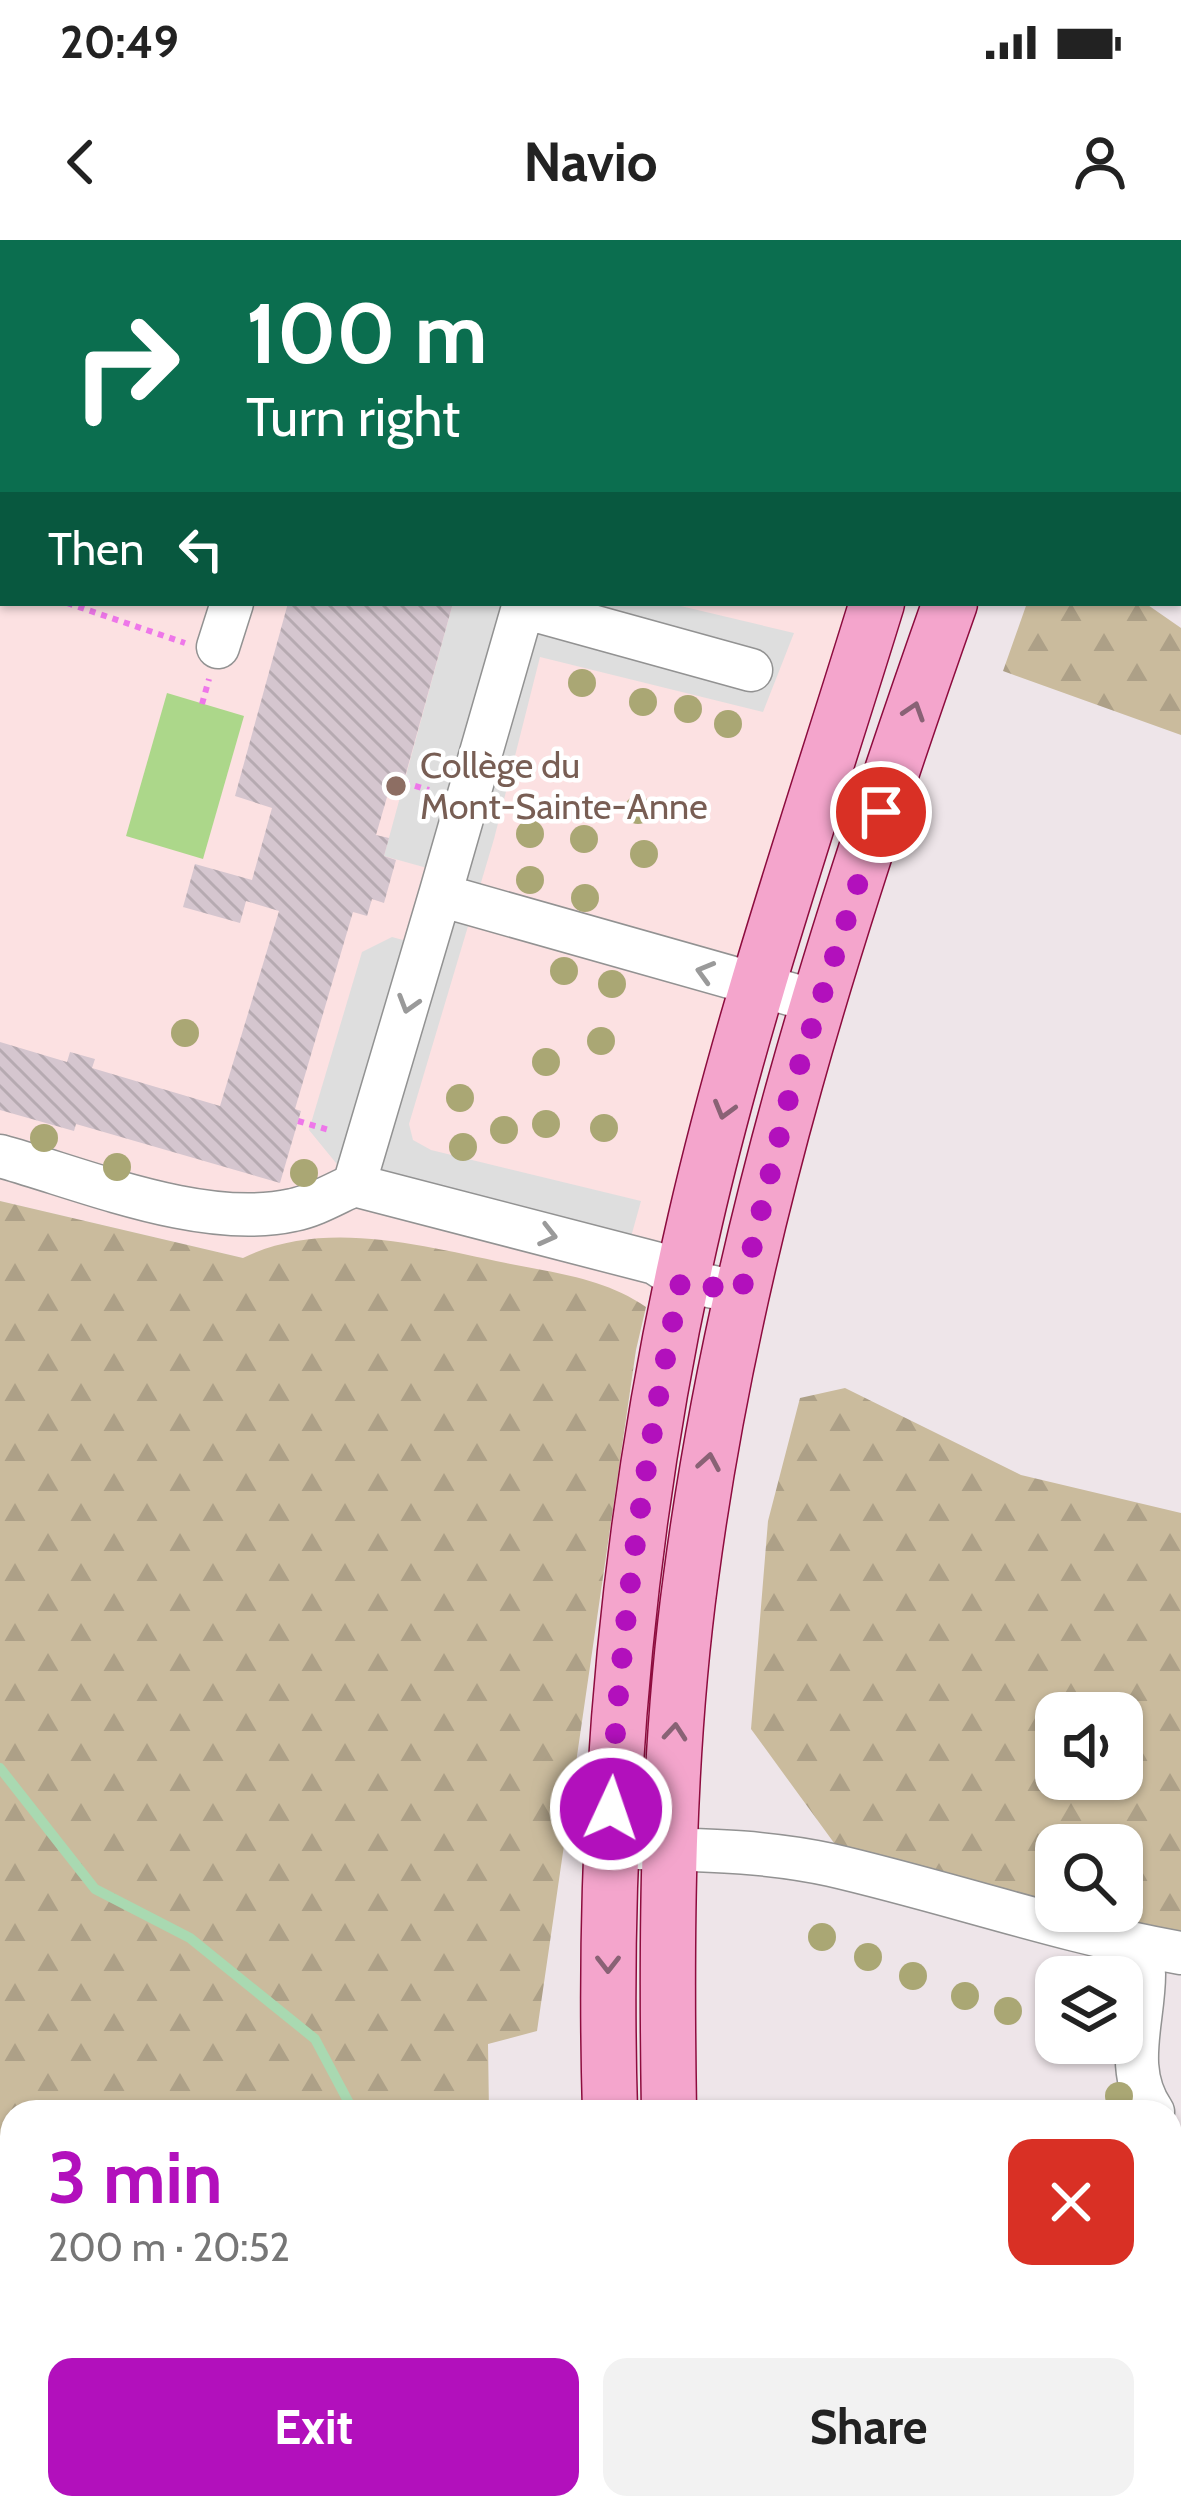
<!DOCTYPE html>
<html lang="en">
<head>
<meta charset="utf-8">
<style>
	:root { --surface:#fff; --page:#f2f2f2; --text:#222; --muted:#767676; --accent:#b210bc }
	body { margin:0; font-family:Cabin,sans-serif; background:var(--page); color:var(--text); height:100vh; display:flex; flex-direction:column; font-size:45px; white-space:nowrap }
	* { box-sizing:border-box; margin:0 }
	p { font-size:39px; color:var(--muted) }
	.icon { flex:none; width:66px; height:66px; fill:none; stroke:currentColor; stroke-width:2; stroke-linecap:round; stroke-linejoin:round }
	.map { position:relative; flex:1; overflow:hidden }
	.side { position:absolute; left:0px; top:1860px; width:1182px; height:420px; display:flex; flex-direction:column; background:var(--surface); border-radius:36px 36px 0 0; box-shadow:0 3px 9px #0004 }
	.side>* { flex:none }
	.hud { position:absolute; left:0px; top:0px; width:1182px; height:366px; box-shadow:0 3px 9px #0004; background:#0b6e4f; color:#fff; overflow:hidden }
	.fabs { position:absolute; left:1035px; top:1452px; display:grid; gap:24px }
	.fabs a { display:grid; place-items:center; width:108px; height:108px; border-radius:24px; background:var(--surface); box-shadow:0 3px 9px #0004; font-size:60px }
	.pin { position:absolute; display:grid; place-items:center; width:102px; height:102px; color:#fff; margin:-51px; border:6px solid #fff; border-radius:50%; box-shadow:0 3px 12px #0007 }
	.me { position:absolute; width:132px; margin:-66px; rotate:3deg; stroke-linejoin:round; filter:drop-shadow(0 0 9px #0008) }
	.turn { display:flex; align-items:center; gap:42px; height:252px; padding:0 48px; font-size:54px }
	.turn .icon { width:156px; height:156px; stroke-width:2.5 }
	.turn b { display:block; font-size:84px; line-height:102px }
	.then { display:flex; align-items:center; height:114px; padding:0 48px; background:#0003; gap:24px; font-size:45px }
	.round { display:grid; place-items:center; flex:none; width:126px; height:126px; border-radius:24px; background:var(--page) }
	.summary { display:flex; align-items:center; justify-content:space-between; height:204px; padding:0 48px }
	h1 { font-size:72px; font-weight:800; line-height:90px; color:var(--accent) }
	.button { display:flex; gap:24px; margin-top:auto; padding:24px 48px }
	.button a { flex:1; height:138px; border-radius:24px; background:var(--accent); color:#fff; font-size:48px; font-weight:800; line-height:138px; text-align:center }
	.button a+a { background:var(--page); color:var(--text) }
	.status { display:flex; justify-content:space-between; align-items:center; height:84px; padding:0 60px; background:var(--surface); direction:ltr }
	.status svg { height:33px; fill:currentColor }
	header { display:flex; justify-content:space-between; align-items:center; height:156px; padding:0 48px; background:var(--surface); font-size:54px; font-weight:800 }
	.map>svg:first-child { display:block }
	.education { fill:#fce1e2 }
	.grass { fill:#e4c7af }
	.forest { fill:url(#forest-firs); fill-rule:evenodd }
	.pitch { fill:#acd78a }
	.parking { fill:#dedede }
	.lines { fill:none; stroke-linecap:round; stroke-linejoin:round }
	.stream { stroke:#a9d9b1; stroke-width:10 }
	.building { fill:url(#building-back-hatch) }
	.minor-casing { stroke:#929292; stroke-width:45 }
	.major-casing { stroke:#8d0c3e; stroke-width:57 }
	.path { stroke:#ee77e9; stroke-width:6; stroke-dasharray:6 6; stroke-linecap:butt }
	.minor { stroke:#fff; stroke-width:42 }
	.major { stroke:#f4a5cc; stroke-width:54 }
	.tree { fill:#aaa774 }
	.oneway { stroke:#896275 }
	.oneway2 { stroke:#9a9a9a }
	.route { stroke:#b210bc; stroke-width:21; stroke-dasharray:0 37.8 }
	.education-dot { fill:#8d6e63; stroke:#fff; stroke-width:4.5 }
	.labels { text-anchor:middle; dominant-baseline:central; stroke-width:9; stroke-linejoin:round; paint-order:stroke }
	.education-label { font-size:36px; fill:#785e54; stroke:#fff; text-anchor:start }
</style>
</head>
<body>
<div class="status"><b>20:49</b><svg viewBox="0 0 49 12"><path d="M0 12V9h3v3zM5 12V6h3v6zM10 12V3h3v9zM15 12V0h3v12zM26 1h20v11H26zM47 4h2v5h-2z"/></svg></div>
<header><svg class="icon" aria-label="back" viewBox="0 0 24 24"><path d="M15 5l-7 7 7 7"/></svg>Navio<svg class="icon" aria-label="person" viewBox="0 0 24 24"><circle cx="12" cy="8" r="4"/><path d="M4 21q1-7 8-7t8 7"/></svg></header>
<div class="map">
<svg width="1181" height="2280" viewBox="0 0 1181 2280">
	<defs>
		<pattern id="forest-firs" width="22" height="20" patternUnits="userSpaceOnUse" patternTransform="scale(3)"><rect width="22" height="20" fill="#cabb9d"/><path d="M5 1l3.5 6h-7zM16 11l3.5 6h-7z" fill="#ada087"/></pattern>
		<pattern id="building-back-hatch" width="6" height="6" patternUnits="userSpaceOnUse" patternTransform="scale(3)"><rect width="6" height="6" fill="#d5c6cf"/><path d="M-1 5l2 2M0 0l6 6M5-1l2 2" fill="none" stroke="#b6aab1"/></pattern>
	</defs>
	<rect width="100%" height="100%" fill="#eee5e9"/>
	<path class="education" d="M0,0H958L3,3V363H847L688,888L636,1110L0,961Z
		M1170,1977H1181V2280H970L969,2268H1170Z"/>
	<path class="grass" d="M0,2140L12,2156V2268H94L102,2280H0Z"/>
	<path class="forest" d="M1027,363H1145L1181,388V495L1003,431Z
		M0,961L243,1018C324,978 422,1006 506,1023C555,1033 604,1038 646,1067L636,1110L537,1791L488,1804L489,1872H12V2156L0,2140Z
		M845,1148L1021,1235L1181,1273V1698L1083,1671H1122V1605H1056V1664L837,1607L751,1489L768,1281L800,1158ZM1056,1473H1122V1539H1056Z
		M94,2268H518L519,2280H102Z
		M927,2268H1139L1143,2280H896L904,2269Z"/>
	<path class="pitch" d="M167,453L244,476L203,619L126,596Z"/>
	<path class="parking" d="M453,363H668L794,393L763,472L540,417L494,599L409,884L413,900L431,910L641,961L626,1015L354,945L309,890L362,712L392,697L425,706L445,633L384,616Z"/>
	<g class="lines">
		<path class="stream" d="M0,1528L95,1649L190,1698L315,1799L349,1863L361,1872"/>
	</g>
	<path class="building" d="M288,363H453L405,537L394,533L376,595L389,598L384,616L396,620L384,663L372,659L367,676L353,672L295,869L301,871L280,943L76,884L74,891L0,870V802L67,822L70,812L95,819L92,828L220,866L279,671L246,661L240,683L183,667L195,624L252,640L272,568L235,556Z"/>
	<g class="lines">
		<defs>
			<path id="minor" d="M489,3L490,0
				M835,3L836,0
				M218,407L232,363
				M440,655L523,367L751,430
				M0,916C86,940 204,990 293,970C314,966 334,954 354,945
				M741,1053L681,1040L655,1023L354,945L440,655L818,762
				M610,1607C683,1610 759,1609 831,1625C948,1652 1062,1692 1181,1713
				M1144,1734C1144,1782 1123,1829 1153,1872"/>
			<path id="major" d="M987,3L988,0
				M1087,3L1088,0
				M610,1872C601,1571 627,1275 695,981C743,772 814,568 877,363
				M669,1872C666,1693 667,1515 691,1337C735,1002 838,680 950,363
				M635,2268L636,2280"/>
		</defs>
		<use href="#minor" class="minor-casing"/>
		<use href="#major" class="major-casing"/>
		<path class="path" d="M0,345L3,346
			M67,363L185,403
			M202,464L209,439
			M392,539L429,550
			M298,881L329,890"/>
		<use href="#minor" class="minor"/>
		<use href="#major" class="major"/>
	</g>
	<g class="tree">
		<circle cx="582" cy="443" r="14"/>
		<circle cx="643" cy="462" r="14"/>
		<circle cx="688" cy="469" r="14"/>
		<circle cx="728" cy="484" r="14"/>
		<circle cx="638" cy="570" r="14"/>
		<circle cx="530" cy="594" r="14"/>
		<circle cx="584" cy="599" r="14"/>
		<circle cx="644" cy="614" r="14"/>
		<circle cx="530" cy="640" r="14"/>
		<circle cx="585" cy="658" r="14"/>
		<circle cx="564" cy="731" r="14"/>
		<circle cx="612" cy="744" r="14"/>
		<circle cx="185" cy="793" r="14"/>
		<circle cx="601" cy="801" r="14"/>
		<circle cx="546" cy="822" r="14"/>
		<circle cx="460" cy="858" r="14"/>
		<circle cx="546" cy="884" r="14"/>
		<circle cx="604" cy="888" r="14"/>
		<circle cx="504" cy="890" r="14"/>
		<circle cx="44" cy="898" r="14"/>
		<circle cx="463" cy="907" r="14"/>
		<circle cx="117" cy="927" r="14"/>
		<circle cx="304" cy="933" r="14"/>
		<circle cx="822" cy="1697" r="14"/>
		<circle cx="868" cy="1717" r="14"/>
		<circle cx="913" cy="1736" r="14"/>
		<circle cx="965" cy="1756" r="14"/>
		<circle cx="1008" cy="1771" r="14"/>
		<circle cx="1119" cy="1856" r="14"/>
	</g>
	<defs><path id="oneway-chevron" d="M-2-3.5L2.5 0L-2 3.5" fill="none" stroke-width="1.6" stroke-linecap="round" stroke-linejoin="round" transform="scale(3)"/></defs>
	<g class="oneway">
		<use href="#oneway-chevron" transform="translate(914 471) rotate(-72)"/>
		<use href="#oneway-chevron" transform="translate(724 870) rotate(106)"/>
		<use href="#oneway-chevron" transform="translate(709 1222) rotate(-80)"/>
		<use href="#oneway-chevron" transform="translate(675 1492) rotate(-85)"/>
		<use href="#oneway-chevron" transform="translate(608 1724) rotate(90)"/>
	</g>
	<g class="oneway2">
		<use href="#oneway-chevron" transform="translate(705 732) rotate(-164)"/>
		<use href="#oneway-chevron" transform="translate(408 764) rotate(107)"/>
		<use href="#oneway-chevron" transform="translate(548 995) rotate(14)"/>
	</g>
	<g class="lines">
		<path class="route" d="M611,1569C619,1391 645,1215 681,1040L741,1053L788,861L881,572"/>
	</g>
	<circle class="education-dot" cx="396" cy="546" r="12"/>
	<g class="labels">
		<g class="education-label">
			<text x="420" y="525">Collège du<tspan x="420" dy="41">Mont-Sainte-Anne</tspan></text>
		</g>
	</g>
</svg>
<div class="fabs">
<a><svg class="icon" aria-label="sound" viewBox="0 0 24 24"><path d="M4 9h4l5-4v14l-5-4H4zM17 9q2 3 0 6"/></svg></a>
<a><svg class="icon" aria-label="search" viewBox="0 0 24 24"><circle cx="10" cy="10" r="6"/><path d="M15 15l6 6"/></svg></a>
<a><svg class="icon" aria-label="layers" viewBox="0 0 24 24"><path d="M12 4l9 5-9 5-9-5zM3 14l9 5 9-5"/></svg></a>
</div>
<div class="pin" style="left:881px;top:572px;background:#d93025"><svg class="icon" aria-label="arrive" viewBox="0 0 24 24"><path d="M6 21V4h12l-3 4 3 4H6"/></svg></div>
<svg class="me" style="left:611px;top:1569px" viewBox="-20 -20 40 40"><circle r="17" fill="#b210bc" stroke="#fff" stroke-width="3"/><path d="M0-11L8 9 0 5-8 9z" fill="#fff"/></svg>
<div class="hud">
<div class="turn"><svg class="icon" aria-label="right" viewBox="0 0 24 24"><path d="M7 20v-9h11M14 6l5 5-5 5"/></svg><div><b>100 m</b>Turn right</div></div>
<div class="then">Then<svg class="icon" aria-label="left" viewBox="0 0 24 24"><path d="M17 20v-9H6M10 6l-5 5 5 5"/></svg></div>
</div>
<section class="side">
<div class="summary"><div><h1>3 min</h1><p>200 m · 20:52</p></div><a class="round" style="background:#d93025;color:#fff"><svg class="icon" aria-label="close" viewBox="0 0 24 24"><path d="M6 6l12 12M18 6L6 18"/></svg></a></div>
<div class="button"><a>Exit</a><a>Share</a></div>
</section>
</div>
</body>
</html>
